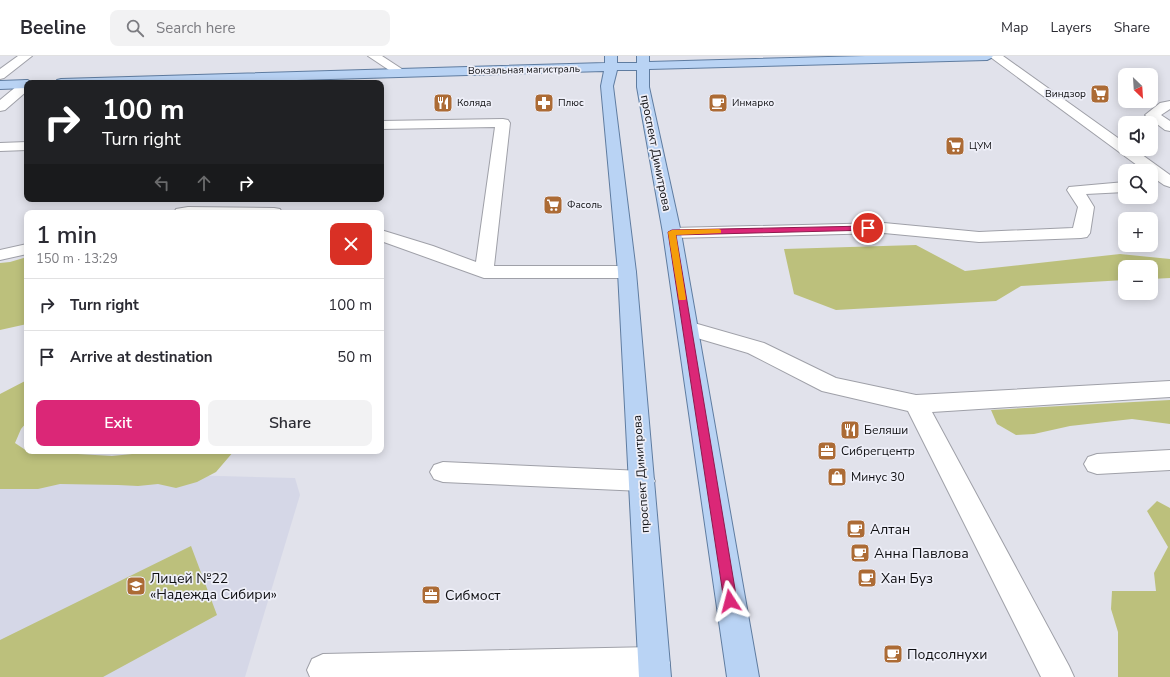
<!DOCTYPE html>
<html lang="en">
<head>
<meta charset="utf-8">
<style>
	:root { --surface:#fff; --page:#f2f2f3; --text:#2b2b33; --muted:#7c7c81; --line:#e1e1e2; --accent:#db2777 }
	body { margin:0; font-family:"Nunito Sans",sans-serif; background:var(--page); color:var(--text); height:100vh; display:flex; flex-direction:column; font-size:15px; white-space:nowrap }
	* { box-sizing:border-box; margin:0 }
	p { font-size:13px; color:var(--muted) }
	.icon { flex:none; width:22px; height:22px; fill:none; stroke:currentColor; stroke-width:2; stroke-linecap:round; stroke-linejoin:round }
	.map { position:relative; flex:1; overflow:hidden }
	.drawer { position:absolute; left:24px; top:154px; width:360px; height:244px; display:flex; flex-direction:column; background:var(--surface); border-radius:8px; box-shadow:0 2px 10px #0003 }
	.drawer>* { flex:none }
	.banner { position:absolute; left:24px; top:24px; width:360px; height:122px; border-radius:8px; box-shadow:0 2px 10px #0003; background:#202124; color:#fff; overflow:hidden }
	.needle { width:26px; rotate:155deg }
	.controls { position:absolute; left:1118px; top:12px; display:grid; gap:8px }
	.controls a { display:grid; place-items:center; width:40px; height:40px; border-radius:8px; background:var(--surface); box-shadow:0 2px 10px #0003; font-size:20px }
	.pin { position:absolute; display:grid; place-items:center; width:34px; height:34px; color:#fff; margin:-17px; border:2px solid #fff; border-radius:50%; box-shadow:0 1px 4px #0007 }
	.me { position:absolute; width:44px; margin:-22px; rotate:351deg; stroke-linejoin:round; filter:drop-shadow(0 0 3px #0008) }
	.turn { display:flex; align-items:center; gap:14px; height:84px; padding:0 12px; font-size:18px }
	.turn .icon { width:52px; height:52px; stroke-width:2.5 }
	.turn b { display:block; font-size:28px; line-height:34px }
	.lanes { display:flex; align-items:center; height:38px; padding:0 12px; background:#0003; justify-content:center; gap:20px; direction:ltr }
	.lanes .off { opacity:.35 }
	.round { display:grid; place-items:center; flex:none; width:42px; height:42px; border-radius:8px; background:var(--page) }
	.head { display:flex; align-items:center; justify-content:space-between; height:68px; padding:0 12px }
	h1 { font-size:24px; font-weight:600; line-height:30px }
	.button { display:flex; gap:8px; margin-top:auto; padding:8px 12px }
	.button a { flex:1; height:46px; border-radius:8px; background:var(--accent); color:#fff; font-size:16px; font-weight:600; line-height:46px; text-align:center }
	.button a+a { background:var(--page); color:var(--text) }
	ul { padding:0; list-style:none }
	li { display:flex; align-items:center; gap:12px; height:52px; padding:0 12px; border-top:1px solid var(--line) }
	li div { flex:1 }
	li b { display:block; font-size:15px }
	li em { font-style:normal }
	header { display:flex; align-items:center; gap:24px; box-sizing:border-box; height:56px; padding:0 20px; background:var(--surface); border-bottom:1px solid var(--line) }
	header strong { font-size:19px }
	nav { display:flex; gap:22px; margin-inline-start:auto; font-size:14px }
	.search { width:280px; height:36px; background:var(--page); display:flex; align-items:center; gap:10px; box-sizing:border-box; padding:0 14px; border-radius:8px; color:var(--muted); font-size:15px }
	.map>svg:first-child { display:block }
	.built { fill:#d5d7e7 }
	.green { fill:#bcc07c }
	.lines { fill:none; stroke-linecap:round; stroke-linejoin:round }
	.minor-casing { stroke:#9fa0a8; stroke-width:2 }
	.major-casing { stroke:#5f7ca0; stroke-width:2 }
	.minor { fill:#fff; fill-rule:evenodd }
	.major { fill:#b9d3f4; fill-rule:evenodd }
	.route { fill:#db2777; stroke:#8e194d }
	.slow { fill:#f59e0b }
	.labels { text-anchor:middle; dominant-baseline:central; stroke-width:3.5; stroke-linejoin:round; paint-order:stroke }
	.far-street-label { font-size:10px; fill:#0f0f12; stroke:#eeeff8 }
	.far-poi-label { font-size:10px; fill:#0f0f12; stroke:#eeeff8; text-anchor:start }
	.street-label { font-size:12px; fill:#0f0f12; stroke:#eeeff8 }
	.poi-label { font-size:12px; fill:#0f0f12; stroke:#eeeff8; text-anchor:start }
	.near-poi-label { font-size:14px; fill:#0f0f12; stroke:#eeeff8; text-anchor:start }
</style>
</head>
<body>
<header>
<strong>Beeline</strong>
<div class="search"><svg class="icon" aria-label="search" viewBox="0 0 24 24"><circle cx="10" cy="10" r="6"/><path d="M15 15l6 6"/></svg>Search here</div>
<nav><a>Map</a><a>Layers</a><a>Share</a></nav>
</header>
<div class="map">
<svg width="1170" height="621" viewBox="0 0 1170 621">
	<rect width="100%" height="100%" fill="#e1e2eb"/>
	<path class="built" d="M0,414L295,422L300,439L245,621H0Z"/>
	<path class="green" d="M916,189L965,215L1120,198L1170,203V222L1151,223V211H1125V224L1021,230L996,245L836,254L794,238L784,193Z
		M27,201V268L0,274V207L10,206Z
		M27,324V366L21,373L15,387L27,395L112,400L132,398L138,395H234L216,416L197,426L176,432L158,428L138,430L118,429L60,428L38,433H0V338Z
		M1170,344V368L1132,363L1070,370L1034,378L1016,379L997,368L991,354Z
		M1157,445L1170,452V621H1118V576L1111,553L1112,535H1156L1154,517L1168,491L1147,455Z
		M191,490L217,559L103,621H0V584Z"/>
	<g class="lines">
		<defs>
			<path id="minor" d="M18,0H32L4,22L0,23V13Z
				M368,0H382L408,17L406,20H398Z
				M989,0H1003L1125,87V93H1134L1170,119V131L1164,129L1151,120V115H1145Z
				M27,24L33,27H27V35L5,54L0,55V44L23,25Z
				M1170,45V53L1161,59L1170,65V75L1165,74L1145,59L1160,47Z
				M503,63L508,64L510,67L494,210H627L634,212L636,216L634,220L627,222H484L381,185V174L433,190L476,206L495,71L381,73V65Z
				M27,86V94L0,95V87Z
				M1125,126V136L1086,138L1094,151L1090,177L1087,181L1081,182L979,186L884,177L672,182L666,181L663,177L666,173L672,172L884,167L979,176L1073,172L1078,151L1067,134L1069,131Z
				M188,151L274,152L280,153L282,157H174L176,153Z
				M27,188V198L0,204V194Z
				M687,265L764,287L836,322L916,339L1170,325V341L932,356L1069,610L1074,621H1041L908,355L822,335L748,297L680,277L677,272L680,267Z
				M1170,394V414L1097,418L1088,415L1084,408L1088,401L1097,398Z
				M443,406L642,415L651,418L655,425L651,432L642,435L443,426L434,423L430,416L434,409Z
				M654,591L665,596L670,607L665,618L659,621H310L307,614L312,603L323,598Z"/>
			<path id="major" d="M605,0H617V7H637V0H649V6L865,0H993L991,2L987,4L649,13V31L681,177L759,621H727L663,177L637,31V14H617L613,30L636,216L671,621H639L618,216L601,30L604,15L190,27H55L57,24L61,23L605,7Z
				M27,24L33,27H27V32L0,33V25Z"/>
		</defs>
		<use href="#minor" class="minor-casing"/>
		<use href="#major" class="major-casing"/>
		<use href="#minor" class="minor"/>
		<use href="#major" class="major"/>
	</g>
	<path class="route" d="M868,170L871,171V174L676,179L737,545L735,549L730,551L726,549L724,545L668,176L672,174Z"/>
	<path class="slow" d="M719,173L721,174V177L676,179L686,243L685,244H679L668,176L672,174Z"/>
	<defs>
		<symbol id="supermarket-square" viewBox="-11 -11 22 22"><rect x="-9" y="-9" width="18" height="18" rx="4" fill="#ac6b35" stroke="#eeeff8"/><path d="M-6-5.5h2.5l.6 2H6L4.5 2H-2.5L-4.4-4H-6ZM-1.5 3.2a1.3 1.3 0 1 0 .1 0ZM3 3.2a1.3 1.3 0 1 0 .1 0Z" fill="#fff"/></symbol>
		<symbol id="restaurant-square" viewBox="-11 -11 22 22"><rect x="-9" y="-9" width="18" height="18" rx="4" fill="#ac6b35" stroke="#eeeff8"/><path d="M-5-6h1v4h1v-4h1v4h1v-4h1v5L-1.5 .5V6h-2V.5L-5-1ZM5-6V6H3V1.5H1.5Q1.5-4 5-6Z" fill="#fff"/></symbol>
		<symbol id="pharmacy-square" viewBox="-11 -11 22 22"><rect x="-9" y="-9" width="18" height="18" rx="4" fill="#ac6b35" stroke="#eeeff8"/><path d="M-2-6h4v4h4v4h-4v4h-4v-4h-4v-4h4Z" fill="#fff"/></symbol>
		<symbol id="cafe-square" viewBox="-11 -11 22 22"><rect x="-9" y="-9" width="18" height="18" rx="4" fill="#ac6b35" stroke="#eeeff8"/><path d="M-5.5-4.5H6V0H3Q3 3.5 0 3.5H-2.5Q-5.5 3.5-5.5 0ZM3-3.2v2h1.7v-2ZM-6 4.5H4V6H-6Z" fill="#fff"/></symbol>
		<symbol id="office-square" viewBox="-11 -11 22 22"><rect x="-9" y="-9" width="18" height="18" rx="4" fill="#ac6b35" stroke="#eeeff8"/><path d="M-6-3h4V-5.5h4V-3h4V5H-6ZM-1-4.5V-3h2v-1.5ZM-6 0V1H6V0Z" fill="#fff"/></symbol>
		<symbol id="shop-square" viewBox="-11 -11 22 22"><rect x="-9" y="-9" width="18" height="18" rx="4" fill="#ac6b35" stroke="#eeeff8"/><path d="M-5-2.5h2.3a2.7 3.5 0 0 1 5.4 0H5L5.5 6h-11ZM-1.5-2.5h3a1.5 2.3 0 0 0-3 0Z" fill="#fff"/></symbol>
		<symbol id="school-square" viewBox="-11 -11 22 22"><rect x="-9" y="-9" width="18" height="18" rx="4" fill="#ac6b35" stroke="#eeeff8"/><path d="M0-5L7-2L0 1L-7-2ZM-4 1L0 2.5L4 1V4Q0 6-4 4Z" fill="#fff"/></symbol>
	</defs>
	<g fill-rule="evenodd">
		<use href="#supermarket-square" x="1089" y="27" width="22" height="22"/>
		<use href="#restaurant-square" x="432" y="36" width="22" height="22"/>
		<use href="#pharmacy-square" x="533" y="36" width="22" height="22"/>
		<use href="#cafe-square" x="707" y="36" width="22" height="22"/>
		<use href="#supermarket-square" x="944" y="79" width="22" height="22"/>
		<use href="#supermarket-square" x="542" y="138" width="22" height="22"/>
		<use href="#restaurant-square" x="839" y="363" width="22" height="22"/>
		<use href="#office-square" x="816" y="384" width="22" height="22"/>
		<use href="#shop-square" x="826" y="410" width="22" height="22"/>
		<use href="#cafe-square" x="845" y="462" width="22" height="22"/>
		<use href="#cafe-square" x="849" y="486" width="22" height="22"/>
		<use href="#cafe-square" x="856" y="511" width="22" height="22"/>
		<use href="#school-square" x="125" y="519" width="22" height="22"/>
		<use href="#office-square" x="420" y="528" width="22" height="22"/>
		<use href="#cafe-square" x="882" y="587" width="22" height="22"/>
	</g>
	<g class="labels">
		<g class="far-street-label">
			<text transform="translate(524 14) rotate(-1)">Вокзальная магистраль</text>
		</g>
		<g class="far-poi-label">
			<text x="1086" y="38" text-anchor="end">Виндзор</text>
			<text x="457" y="47">Коляда</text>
			<text x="558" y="47">Плюс</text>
			<text x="732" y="47">Инмарко</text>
			<text x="969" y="90">ЦУМ</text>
			<text x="567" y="149">Фасоль</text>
		</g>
		<g class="street-label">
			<text transform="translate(656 97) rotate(79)">проспект Димитрова</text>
			<text transform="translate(641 418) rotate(-94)">проспект Димитрова</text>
		</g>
		<g class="poi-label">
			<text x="864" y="374">Беляши</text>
			<text x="841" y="395">Сибрегцентр</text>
			<text x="851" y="421">Минус 30</text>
		</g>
		<g class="near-poi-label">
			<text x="870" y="473">Алтан</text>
			<text x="874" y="497">Анна Павлова</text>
			<text x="150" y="522">Лицей №22<tspan x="150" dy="16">«Надежда Сибири»</tspan></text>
			<text x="881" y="522">Хан Буз</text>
			<text x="445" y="539">Сибмост</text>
			<text x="907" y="598">Подсолнухи</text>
		</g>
	</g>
</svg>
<div class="controls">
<a><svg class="needle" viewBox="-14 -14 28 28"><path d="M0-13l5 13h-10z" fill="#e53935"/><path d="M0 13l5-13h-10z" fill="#7c7c81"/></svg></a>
<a><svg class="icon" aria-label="sound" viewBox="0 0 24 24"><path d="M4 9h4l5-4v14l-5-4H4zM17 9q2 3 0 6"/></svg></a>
<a><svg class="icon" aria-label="search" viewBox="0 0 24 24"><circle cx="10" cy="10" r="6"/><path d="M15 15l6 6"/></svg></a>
<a>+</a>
<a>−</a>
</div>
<div class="pin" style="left:868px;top:172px;background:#d93025"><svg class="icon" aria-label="arrive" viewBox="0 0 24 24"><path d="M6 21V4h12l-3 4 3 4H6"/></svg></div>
<svg class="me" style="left:730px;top:545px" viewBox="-20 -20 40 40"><path d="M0-17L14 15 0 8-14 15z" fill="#db2777" stroke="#fff" stroke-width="4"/></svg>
<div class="banner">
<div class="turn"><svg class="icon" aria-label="right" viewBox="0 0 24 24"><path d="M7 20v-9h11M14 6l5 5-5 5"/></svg><div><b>100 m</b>Turn right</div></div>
<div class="lanes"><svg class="icon off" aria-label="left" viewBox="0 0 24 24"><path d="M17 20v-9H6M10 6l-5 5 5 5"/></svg><svg class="icon off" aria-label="ahead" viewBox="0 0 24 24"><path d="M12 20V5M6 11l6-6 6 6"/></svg><svg class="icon" aria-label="right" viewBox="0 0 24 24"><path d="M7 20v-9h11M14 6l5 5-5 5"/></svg></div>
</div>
<section class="drawer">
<div class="head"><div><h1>1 min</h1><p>150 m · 13:29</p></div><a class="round" style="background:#d93025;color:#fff"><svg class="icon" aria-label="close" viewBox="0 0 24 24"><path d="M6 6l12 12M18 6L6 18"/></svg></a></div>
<ul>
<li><svg class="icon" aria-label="right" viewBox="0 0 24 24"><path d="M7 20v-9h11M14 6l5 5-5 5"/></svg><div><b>Turn right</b></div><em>100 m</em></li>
<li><svg class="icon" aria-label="arrive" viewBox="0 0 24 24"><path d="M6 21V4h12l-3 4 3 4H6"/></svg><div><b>Arrive at destination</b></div><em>50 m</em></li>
</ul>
<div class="button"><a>Exit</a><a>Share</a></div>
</section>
</div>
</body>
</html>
